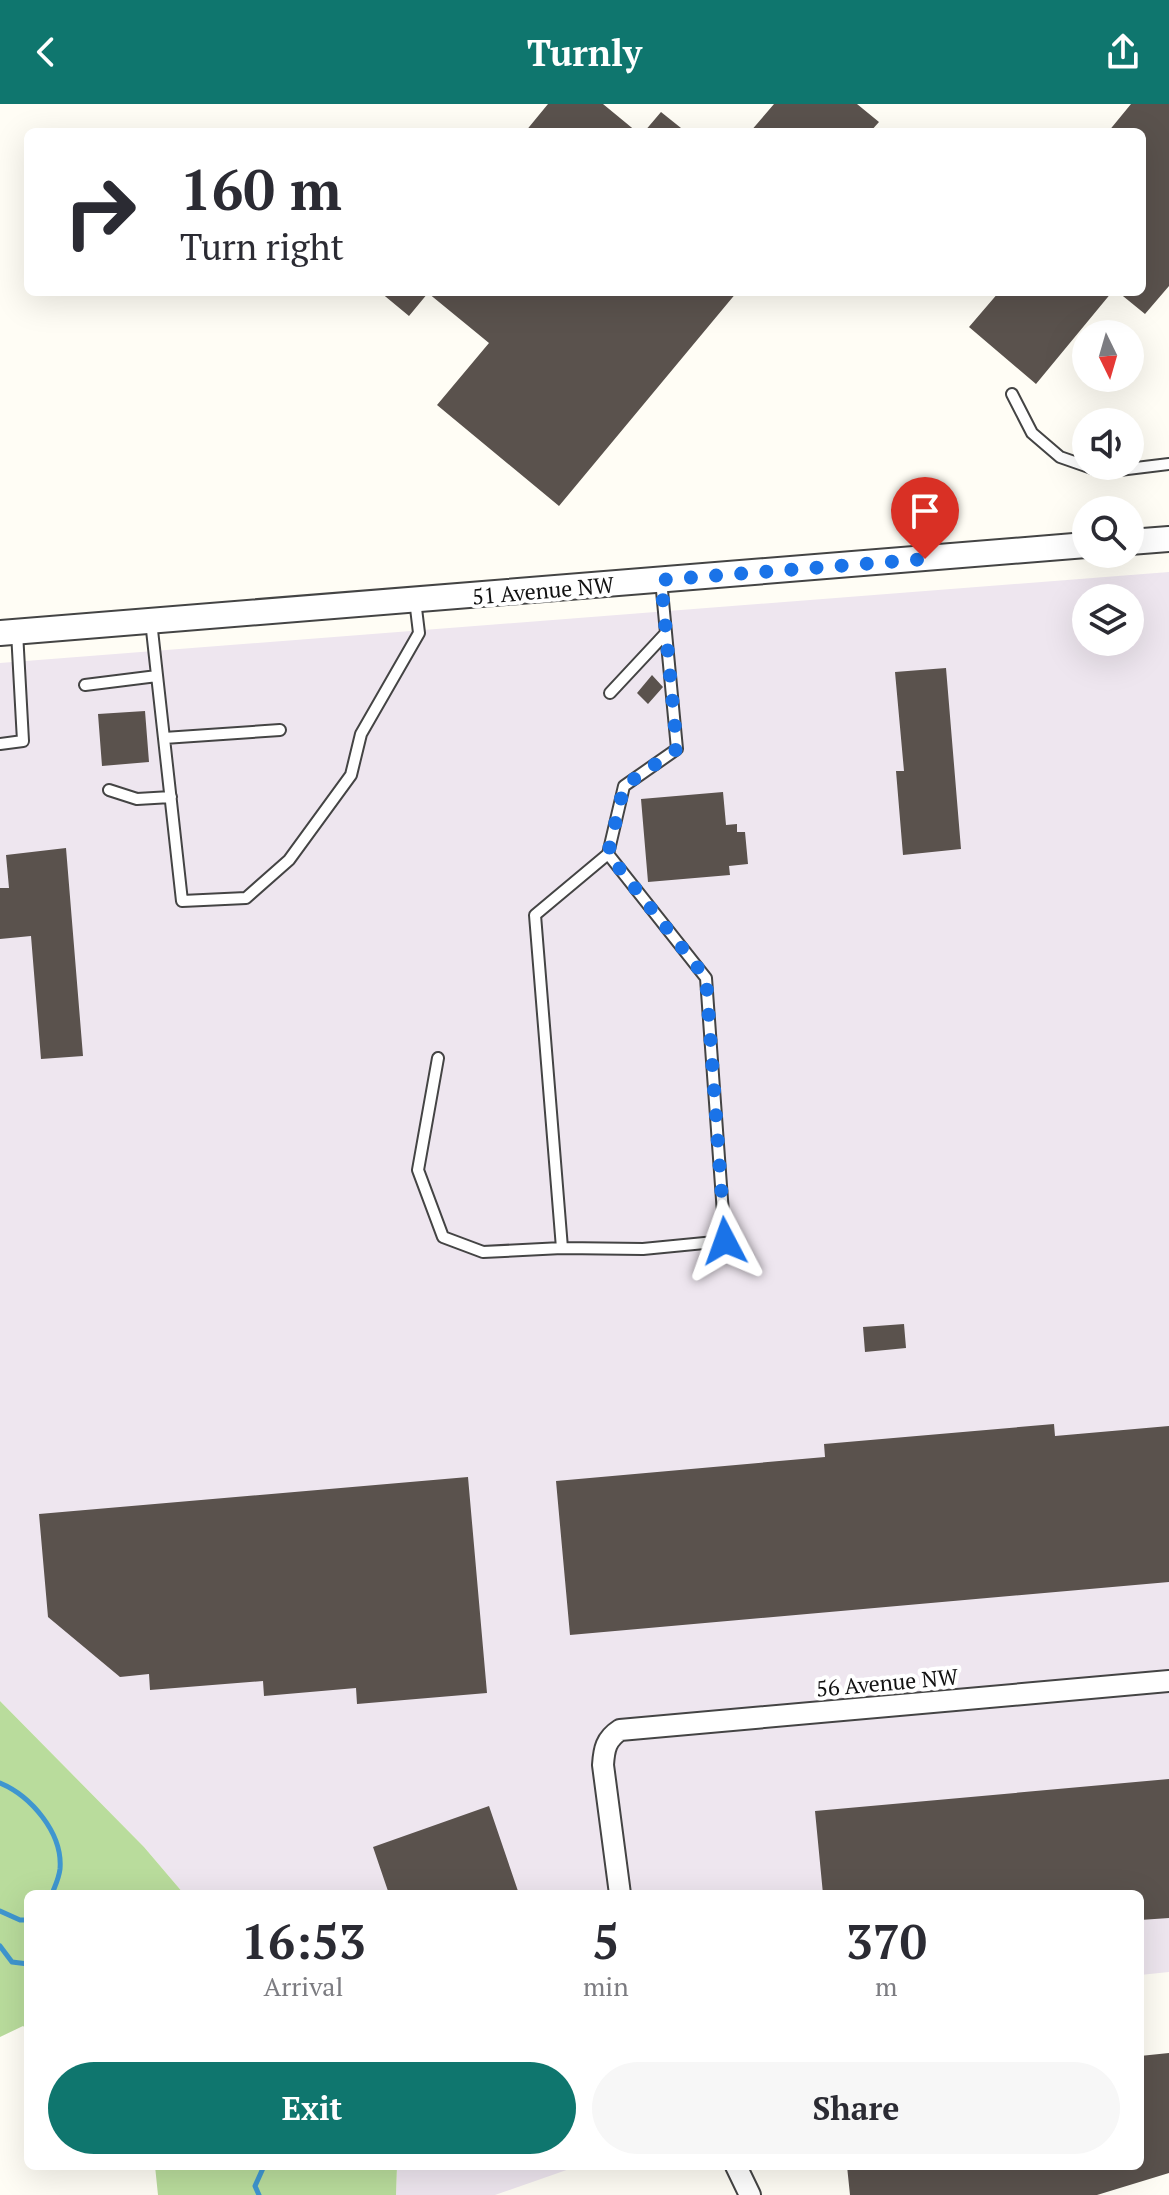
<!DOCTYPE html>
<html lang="en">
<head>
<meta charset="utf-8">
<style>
	:root { --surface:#fff; --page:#f7f7f7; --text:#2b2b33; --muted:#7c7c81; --accent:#0f766e }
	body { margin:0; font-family:"PT Serif",serif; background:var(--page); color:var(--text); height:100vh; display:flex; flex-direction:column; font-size:30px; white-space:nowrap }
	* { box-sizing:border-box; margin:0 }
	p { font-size:26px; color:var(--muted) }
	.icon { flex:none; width:44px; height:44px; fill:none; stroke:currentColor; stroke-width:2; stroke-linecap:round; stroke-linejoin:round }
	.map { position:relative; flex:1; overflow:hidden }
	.sheet { position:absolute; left:24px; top:1786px; width:1120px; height:280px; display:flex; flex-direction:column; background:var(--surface); border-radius:12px; box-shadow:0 8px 32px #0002 }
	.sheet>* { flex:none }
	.banner { position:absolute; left:24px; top:24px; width:1122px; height:168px; border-radius:12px; box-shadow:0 8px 32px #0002; background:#fff; color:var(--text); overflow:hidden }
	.needle { width:52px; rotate:175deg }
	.controls { position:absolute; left:1072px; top:216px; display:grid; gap:16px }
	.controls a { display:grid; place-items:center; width:72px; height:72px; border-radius:50%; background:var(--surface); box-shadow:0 8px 32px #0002; font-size:40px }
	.pin { position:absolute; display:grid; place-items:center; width:68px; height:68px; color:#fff; margin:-82px -34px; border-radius:50% 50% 50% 0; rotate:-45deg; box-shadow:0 0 8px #0007 }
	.pin .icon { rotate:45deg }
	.me { position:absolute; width:88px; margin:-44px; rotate:356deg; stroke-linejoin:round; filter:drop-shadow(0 0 6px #0008) }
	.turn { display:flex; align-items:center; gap:28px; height:168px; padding:0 24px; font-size:36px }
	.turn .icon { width:104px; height:104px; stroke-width:2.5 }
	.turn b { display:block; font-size:56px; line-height:68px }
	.eta { display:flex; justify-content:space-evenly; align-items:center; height:136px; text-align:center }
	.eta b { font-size:48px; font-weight:700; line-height:56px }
	.button { display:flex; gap:16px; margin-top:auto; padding:16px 24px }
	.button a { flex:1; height:92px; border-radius:48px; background:var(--accent); color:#fff; font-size:32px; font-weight:700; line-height:92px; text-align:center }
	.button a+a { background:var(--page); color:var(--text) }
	header { display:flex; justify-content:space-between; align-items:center; height:104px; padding:0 24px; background:var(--accent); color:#fff; font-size:36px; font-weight:700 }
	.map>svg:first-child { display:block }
	.industrial { fill:#eee6ef; fill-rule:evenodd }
	.forest { fill:#b9dc9c }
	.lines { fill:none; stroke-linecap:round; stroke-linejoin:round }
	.stream { stroke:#3f96cf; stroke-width:5 }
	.building { fill:#5a524d }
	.service-casing { stroke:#444; stroke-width:14 }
	.minor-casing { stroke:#444; stroke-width:24 }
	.tertiary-casing { stroke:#444; stroke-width:28 }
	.service { stroke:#fff; stroke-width:10 }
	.minor { stroke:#fff; stroke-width:20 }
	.tertiary { stroke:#fff; stroke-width:24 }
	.route { stroke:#1a73e8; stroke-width:14; stroke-dasharray:0 25.2 }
	.labels { text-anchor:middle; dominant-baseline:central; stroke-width:8; stroke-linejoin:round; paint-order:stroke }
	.street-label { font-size:22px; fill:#111; stroke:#fff }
</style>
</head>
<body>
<header><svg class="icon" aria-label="back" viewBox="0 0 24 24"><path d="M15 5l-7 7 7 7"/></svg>Turnly<svg class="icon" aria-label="share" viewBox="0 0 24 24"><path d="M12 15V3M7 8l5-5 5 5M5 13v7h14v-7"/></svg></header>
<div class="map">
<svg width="1169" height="2091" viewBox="0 0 1169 2091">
	<rect width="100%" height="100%" fill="#fffdf5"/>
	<path class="industrial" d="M1169,468V1868L1140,1871V1790H184L144,1743L0,1597V559ZM1086,494H1130V538H1086Z
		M397,2062H578L495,2091H396Z"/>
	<path class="forest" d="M0,1597L144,1743L184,1790H28V1926L23,1922L0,1933Z
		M155,2062H397L396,2091H158Z"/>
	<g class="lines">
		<path class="stream" d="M0,1679C31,1692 63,1729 60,1765C59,1774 55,1782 52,1790
			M0,1807L20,1816H28
			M0,1842L12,1858L28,1860
			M259,2091L255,2082L264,2062"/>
	</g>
	<path class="building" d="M548,0H603L637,28H525Z
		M774,0H857L879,18L870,28H750Z
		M1131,0H1169V182L1145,210L1118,188H1142V28H1108Z
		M661,8L686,28H644Z
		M380,188H737L559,402L437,301L489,239L428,189L409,212Z
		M999,188H1112L1036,280L969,223Z
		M946,564L961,745L903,751L896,667H904L895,568Z
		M652,571L663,583L648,600L637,589Z
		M145,607L149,658L102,662L98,610Z
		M723,688L726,721L737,720V728H745L748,760L729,762L730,771L648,778L641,695Z
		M66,744L83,952L41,955L31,832L0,835V784H9L6,751Z
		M904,1220L906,1244L865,1248L863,1223Z
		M1054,1320L1055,1332L1169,1322V1478L570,1531L556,1377L825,1353L824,1340Z
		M468,1373L487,1589L357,1600L356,1584L264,1592L263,1577L150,1586L149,1570L120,1573L48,1513L39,1410Z
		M1169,1675V1814L1140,1816V1790H823L815,1707Z
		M489,1702L519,1790H389L373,1743Z
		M1169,1949V2069L1097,2091H850L847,2062H1140V1952Z"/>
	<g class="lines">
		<defs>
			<path id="service" d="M1012,290L1032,329L1060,353L1103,368L1169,360
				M151,517L182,797L246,794L289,756L351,671L361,630L419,529L415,496
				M85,581L157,572
				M610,589L666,529
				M164,634L280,626
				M0,640L23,637L17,528
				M109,686L137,695L171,693
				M438,954L418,1066L443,1133L483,1148L562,1144L535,811L608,750L624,682L677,645L661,476
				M562,1144L643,1145L725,1137L706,874L608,750"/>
			<path id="minor" d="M620,1790L603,1661C604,1645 606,1635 620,1626L1169,1577
				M736,2062L750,2091"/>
			<path id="tertiary" d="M1130,438L1169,435
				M0,529L1086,441"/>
		</defs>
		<use href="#service" class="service-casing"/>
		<use href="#minor" class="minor-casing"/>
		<use href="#tertiary" class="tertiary-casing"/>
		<use href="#service" class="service"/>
		<use href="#minor" class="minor"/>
		<use href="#tertiary" class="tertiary"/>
	</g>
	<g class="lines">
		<path class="route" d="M725,1137L706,874L608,750L624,682L677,645L661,476L925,455"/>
	</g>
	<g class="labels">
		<g class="street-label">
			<text transform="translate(543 486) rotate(-5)">51 Avenue NW</text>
			<text transform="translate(887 1578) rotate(-5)">56 Avenue NW</text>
		</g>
	</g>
</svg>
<div class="controls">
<a><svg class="needle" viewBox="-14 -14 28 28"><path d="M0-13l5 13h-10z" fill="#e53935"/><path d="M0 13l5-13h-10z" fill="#7c7c81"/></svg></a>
<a><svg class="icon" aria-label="sound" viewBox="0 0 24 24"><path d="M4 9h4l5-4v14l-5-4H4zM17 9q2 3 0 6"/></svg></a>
<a><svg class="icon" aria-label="search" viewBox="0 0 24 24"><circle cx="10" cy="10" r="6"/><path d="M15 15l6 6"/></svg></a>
<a><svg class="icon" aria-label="layers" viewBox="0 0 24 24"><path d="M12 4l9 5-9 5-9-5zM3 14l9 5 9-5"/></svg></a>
</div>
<div class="pin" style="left:925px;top:455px;background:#d93025"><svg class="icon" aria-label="arrive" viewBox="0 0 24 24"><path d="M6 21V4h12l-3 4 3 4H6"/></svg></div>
<svg class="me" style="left:725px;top:1137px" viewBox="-20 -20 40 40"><path d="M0-17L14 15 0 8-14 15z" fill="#1a73e8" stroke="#fff" stroke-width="4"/></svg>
<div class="banner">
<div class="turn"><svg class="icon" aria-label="right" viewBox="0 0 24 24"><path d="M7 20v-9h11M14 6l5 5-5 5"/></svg><div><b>160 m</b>Turn right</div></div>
</div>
<section class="sheet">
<div class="eta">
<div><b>16:53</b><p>Arrival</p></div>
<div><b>5</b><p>min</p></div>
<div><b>370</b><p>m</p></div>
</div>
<div class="button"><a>Exit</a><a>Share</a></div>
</section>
</div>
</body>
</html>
